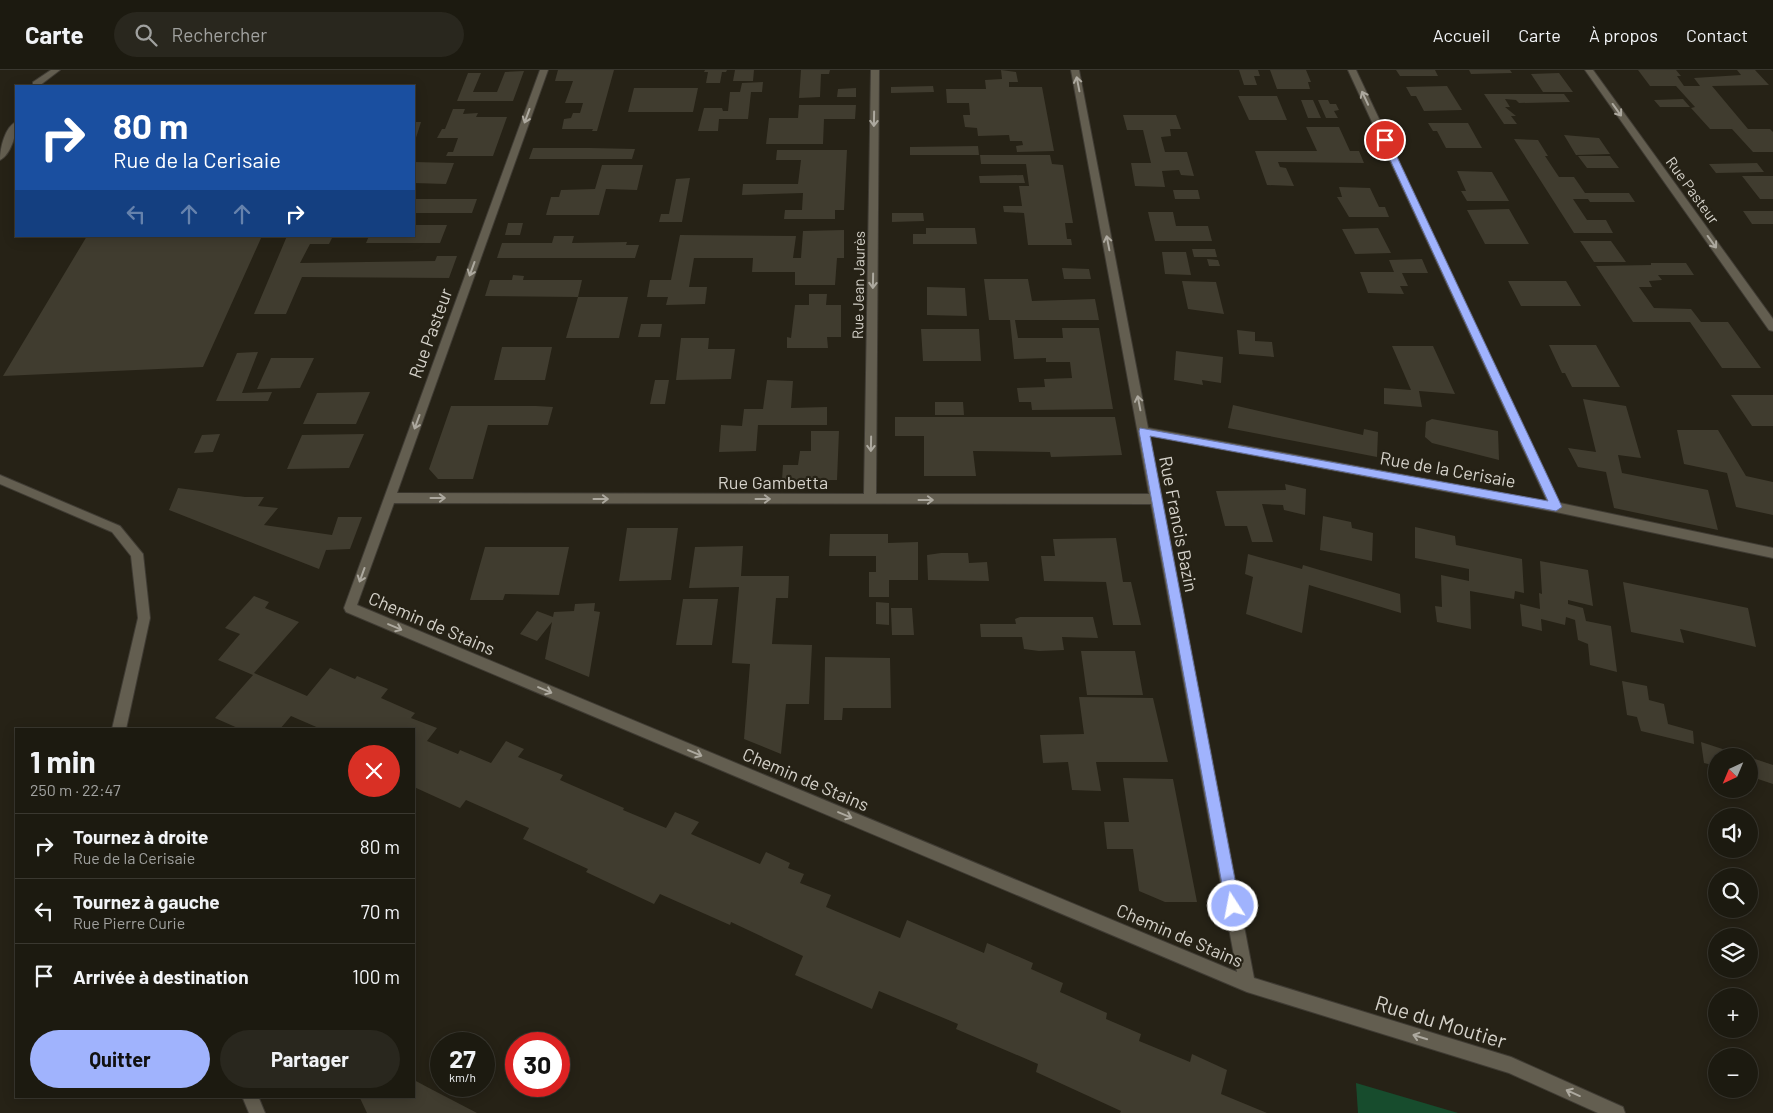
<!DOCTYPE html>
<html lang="fr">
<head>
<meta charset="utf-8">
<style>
	:root { --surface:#1c1a10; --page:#29271e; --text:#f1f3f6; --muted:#a0a19f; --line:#3a3830; --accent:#a0b3fd }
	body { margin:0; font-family:Barlow,sans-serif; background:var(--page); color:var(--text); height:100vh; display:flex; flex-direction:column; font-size:19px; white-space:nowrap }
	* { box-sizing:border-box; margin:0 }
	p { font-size:16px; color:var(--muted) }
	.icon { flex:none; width:28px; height:28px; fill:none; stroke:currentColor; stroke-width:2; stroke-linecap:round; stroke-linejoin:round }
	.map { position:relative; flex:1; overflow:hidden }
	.drawer { position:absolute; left:15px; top:658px; width:400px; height:370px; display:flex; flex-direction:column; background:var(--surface); border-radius:0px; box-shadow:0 2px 12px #0003,0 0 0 1px var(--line) }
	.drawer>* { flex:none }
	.top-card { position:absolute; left:15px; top:15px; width:400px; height:152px; border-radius:0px; box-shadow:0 2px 12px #0003,0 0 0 1px var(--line); background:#1a4fa0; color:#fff; overflow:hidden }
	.needle { width:32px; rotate:224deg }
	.fabs { position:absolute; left:1708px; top:678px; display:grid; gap:10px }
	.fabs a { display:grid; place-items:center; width:50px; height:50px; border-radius:50%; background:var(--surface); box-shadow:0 2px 12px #0003,0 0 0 1px var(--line); font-size:25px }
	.speed { position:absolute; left:430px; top:962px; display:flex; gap:10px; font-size:25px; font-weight:700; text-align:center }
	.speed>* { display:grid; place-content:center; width:65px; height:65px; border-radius:50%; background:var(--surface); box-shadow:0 2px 12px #0003,0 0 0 1px var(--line); line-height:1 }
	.speed small { font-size:12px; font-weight:400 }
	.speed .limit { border:8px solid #d22; background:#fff; color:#111 }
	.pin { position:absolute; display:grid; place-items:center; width:42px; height:42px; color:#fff; margin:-21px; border:2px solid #fff; border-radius:50%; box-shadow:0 1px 5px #0007 }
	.me { position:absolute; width:55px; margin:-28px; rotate:349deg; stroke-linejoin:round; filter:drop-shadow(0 0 4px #0008) }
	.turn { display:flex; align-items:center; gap:18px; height:105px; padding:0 15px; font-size:22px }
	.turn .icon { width:65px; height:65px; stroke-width:2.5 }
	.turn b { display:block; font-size:35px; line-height:42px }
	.lanes { display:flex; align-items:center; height:48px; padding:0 15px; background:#0003; justify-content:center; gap:25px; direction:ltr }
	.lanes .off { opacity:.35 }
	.round { display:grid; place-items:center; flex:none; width:52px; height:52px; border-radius:26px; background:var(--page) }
	.head { display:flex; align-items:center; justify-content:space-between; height:85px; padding:0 15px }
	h1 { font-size:30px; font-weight:700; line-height:38px }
	.action { display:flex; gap:10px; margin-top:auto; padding:10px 15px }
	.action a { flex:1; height:58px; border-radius:30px; background:var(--accent); color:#111; font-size:20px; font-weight:700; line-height:58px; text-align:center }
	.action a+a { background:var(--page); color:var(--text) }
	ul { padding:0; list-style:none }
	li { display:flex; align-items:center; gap:15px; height:65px; padding:0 15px; border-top:1px solid var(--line) }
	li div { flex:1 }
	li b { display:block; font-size:19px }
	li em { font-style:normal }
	header { display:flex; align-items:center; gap:30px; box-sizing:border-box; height:70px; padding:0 25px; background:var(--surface); border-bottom:1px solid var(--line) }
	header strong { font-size:24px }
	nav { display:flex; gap:28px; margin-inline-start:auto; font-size:18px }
	.search { width:350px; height:45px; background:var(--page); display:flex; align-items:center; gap:12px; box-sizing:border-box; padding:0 18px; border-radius:28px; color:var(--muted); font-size:19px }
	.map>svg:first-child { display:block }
	.green { fill:#174c2d }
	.building { fill:#403c2f }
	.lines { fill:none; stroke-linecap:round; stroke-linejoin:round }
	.minor-casing { stroke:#3f3b33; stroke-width:2 }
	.minor { fill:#635e50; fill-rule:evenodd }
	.oneway { stroke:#ada99f }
	.route { fill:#a0b3fd; stroke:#6874a4 }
	.labels { text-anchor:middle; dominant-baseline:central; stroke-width:4.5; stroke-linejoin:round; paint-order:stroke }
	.far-street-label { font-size:15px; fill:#d5d2ca; stroke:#262216 }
	.street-label { font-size:18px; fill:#d5d2ca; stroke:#262216 }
	.near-street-label { font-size:21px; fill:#d5d2ca; stroke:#262216 }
</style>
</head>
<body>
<header>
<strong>Carte</strong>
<div class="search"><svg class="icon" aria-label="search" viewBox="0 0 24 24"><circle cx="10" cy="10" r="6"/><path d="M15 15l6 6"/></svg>Rechercher</div>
<nav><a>Accueil</a><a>Carte</a><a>À propos</a><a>Contact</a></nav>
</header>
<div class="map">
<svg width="1773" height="1043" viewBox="0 0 1773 1043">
	<rect width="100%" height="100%" fill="#262216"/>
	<path class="green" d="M1356,1013L1458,1043H1358Z"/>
	<path class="building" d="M558,0H614L597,61H592L593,59H562L564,49L571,48L573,43H580L583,33H565L573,11H555Z
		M705,0H727L726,2H722L720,13H706L708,2H704Z
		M735,0H754L753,11H733Z
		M801,0H830L829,4H821L820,27L799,28Z
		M1001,0L1016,2L1018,12H1009V17H1042L1054,81L1017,82L1016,76L1023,75L1022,71H1010L1009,65L978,66L977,58L965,57L963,45H970L969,33H947L946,19H986L985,10L1002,9Z
		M1239,0H1258L1260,6H1254L1257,15H1244Z
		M1270,0H1306L1311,12H1308L1310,19H1277Z
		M1396,0H1435L1438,6H1400Z
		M1469,0H1510L1512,3L1471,4Z
		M1638,0H1676L1681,6H1677L1684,16H1700L1694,8L1741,5L1737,0H1755L1769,15L1712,16L1748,59H1770L1773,62V82H1753L1732,59H1710L1691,38L1695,37L1676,16H1650Z
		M524,1L513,31H457L468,3H481L473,22H497L505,2Z
		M1559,3L1573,22H1543L1531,4Z
		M763,12L762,22H751L748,49H719L718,61H698L704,38H722L723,41H728L730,22H740L742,13Z
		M933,16L934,22L891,23V17Z
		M1447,16L1462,40L1424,41L1416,26H1411L1406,17Z
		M634,18H698L693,42H628Z
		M856,18V27H837L838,19Z
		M1484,24H1564L1570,32L1519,33L1516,30L1505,29L1510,37H1505L1516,46H1511L1517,54H1504Z
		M1238,26H1277L1287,50H1249Z
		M1683,29L1690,37H1660L1654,30Z
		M1301,30H1313L1321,48H1308Z
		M1318,30H1328L1330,34H1336L1339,40L1334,41L1338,48H1326Z
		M799,35H856L855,49H824L823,74H766L769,48H798Z
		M453,39H465L463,44L478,43L476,47H507L493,86H446L448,82H453L458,68H437L442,59H445Z
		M1123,45H1176L1181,59H1170L1171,66L1161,67L1165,82H1187L1194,106L1181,105L1179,100L1162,101L1165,117L1135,116L1131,93H1151L1143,60H1127Z
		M414,52H421L414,74Z
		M1428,53H1468L1482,78H1446L1437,61H1433Z
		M1306,57H1339L1350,81H1359L1364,93L1278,92L1280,97L1286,98L1294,116L1267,115L1255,81H1317Z
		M1564,65L1599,68L1610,84L1576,85Z
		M1514,69L1538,70L1548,86H1545L1559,107H1574L1585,123H1629L1635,132H1590L1588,129H1573L1587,150H1606L1613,163H1574Z
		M978,76L979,85H910V77Z
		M533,78H590L635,79L632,89H529Z
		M777,80H847L844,140H835V149H784L785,140H802L803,123L742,125L743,114H798L801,90H776Z
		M980,85H1050L1052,94L1063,95L1073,153H1065L1067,169H1071L1072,175H1028L1024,143L1004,142L1003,136H1022L1019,116H1029L1026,94H981Z
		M1578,86H1610L1619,98H1587Z
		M414,92L454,93L446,114L414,113Z
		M1757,93L1764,102L1716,103L1709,94Z
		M602,95H643L637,120L606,119L599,145H546L551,127H559L561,120L595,119Z
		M1457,101L1492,102L1509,131H1467L1461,121H1466Z
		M1023,105L1025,113H980L979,106Z
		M1742,106H1773V129H1760Z
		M690,108L682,152H659L661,144H669L676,109Z
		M1339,117L1370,118L1379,137H1385L1389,147H1349L1337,127H1342Z
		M1173,120H1198L1200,129H1175Z
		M414,129H477L472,143H414Z
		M1509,139L1529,174H1485L1467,140Z
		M1743,141H1773V154H1752Z
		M1148,142H1173L1176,156H1208L1212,171H1155Z
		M892,143H923L924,151L892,152Z
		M508,153H523L520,165H505Z
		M414,155H447L440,173H366L369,166H414Z
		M926,158H975L977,174H913V164H926Z
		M1378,158L1391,183L1355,184L1342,159Z
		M844,160V188H837L835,215H795V202H752L753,188H694L689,217H707L705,234L666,235L668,227H647L650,210H671L680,165L796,166L793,188H801L803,161Z
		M87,166H262L203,297L3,306Z
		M287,166H333L329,174H310L300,193L435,191L437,186H457L449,208L302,207L286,244H254Z
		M554,166H574L572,173L627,172L626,175H639L635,188H497L502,173H552Z
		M1580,171H1611L1626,192H1594Z
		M1192,179H1215L1217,187H1194Z
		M1162,182H1186L1191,205L1165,204Z
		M1207,189L1218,190L1220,196H1209Z
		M1422,189L1428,203H1402L1408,216H1400L1404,224L1368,223L1360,202H1394L1389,190Z
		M1651,193H1686L1694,205H1658L1662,210L1649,211L1652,217H1639L1654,238L1691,239L1701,252H1728L1761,298H1722L1690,252H1633L1596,196L1651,195Z
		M1062,198L1089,199L1091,209H1064Z
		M513,205L524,206L523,210H582L578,227L485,226L490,210H512Z
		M984,209H1028L1032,231L1095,229L1099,250H1015L1018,268H1063L1062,258H1099L1113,339L1032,340L1031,332H1019L1017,318L1045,317L1044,309L1072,308L1070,292H1046V288L1014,289L1010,250H989Z
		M1182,211L1216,212L1224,244L1188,239Z
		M1508,211H1566L1581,236H1521Z
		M927,217L965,218L967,246L927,245Z
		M809,224H827L826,235H841V267H827L828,278H787V267L791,268L795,235H809Z
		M578,227H628L619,268H566Z
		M641,254H662L660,267H638Z
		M921,259H979L981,291H923Z
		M1237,260L1255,262V271L1272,272L1274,287L1239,284Z
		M681,268H709L708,279H735L731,309L676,310Z
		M1549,275H1596L1620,317H1572L1565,303H1562Z
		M1392,276H1433L1455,324L1419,321L1422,337L1384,334V318L1411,320Z
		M502,277H552L545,310H494Z
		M1176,281L1223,287L1221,313L1202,310L1203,315L1174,310Z
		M258,282L242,323L272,322L268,331H216L237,283Z
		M271,288H314L300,318L257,319Z
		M655,310H669L665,334H650Z
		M767,310L793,311L791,338L827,337V355H758L756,381L719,382L721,355L742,356L744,339H763Z
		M370,322L356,354H303L317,323Z
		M1731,325H1773V356H1752Z
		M1583,329L1626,336L1641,388L1618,385L1622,403L1708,420L1718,460L1614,438L1606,402L1578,397L1568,378L1596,382Z
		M935,332H963L964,345H935Z
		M1233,335L1363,365L1364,359L1378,362L1377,387L1228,358Z
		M451,336H536L553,337L548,355H488L473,409H438L429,399Z
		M895,347H1115L1122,385L1051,387L1050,382L973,381L976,406H924V366H895Z
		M1432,349L1498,361L1499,390L1432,373L1425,367L1426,352Z
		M1677,360H1718L1746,406L1773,412V445L1736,437L1727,403L1684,394Z
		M811,361H839L837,410H782L783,395H798L800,381H811Z
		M220,364L213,382L194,383L202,365Z
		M364,364L349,398L287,399L302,365Z
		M1285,414L1306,419L1305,445L1284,440L1283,435L1262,434L1273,472H1252L1247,456H1225L1216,421L1286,420Z
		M178,418L245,427H264L258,436L278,438L264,455L332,465L338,447H362L350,479L326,480L319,499L169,440Z
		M1323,446L1351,452L1352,458L1373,463L1372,491L1320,480Z
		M1415,457L1455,466L1456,475L1522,489L1524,523L1515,521L1514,529L1470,521L1471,559L1437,552L1435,536L1442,537L1441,505L1469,511V499L1415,488Z
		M627,458H678L671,510L619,511Z
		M830,464H888V473L918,472V510H889V527H869V502H876V486H829Z
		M1116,468L1123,512H1131L1141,555H1113L1106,512L1044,511L1041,486H1055L1053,469Z
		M743,476L741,506H789L788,528H776L772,574L812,575L809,634H786L781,684L744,669L750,594L732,593L739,517L689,518L695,477Z
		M485,477H569L559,525L505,524L503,530H470Z
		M941,483H968L969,493L987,492L989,511L928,510L927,485Z
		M1248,484L1302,499L1303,495L1400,524L1401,543L1309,515L1302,563L1246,544L1253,507L1245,504Z
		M1540,491L1588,500L1593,536L1568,530V534L1583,538L1586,551L1611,556L1617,602L1590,595L1588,574L1578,570L1575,550L1566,547L1565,555L1541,549L1542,561L1522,556L1520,534L1540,539L1539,523L1542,524Z
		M1623,512L1748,538L1756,577L1680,559L1684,573L1631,562Z
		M254,526L269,532L265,538L299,552L254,603L307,626L330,598L355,609L357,606L388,619L381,628L415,643L411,648L437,658L427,671L458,684L460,680L491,693L506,671L524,679L518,687L563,705L560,710L624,738L623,740L666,758L675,742L699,752L691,764L760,794L766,782L790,793L788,798L804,804L800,813L831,825L826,837L900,868L907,850L984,883L987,873L1033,893L1031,899L1063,913L1060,922L1107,943L1106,949L1141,964L1139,971L1190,992L1192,984L1227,1000L1221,1024L1267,1043H1120L1121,1041L1036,1002L1038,994L956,959L958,954L879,921L872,939L795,905L803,886L731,852L730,855L660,824L654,834L586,802L588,799L523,769L529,758L466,730L460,738L414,717V659H321L291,646L280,659H240L215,648L253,605L218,590L240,564L225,558Z
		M683,529H718L712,575H676Z
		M876,532L889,533V555L876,554Z
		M595,533L594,541L600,542L589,607L545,589L552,552L537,571L520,564L537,541L553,547L554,542L574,541L575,534Z
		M891,538H912L914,565H892Z
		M1020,547H1093L1098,568L1062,567L1064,580L1039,581L1024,579L1022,567H981L980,554H1016L1015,549Z
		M1081,581H1135L1143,625H1087Z
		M825,587L890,588L891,638H843L842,650H824Z
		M1622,611L1647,616L1649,630L1664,634L1668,654L1693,661L1694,674L1641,661L1637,647L1627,645Z
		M1079,627L1153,628L1168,692H1096L1101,721L1072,720L1068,692L1043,693L1040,665L1084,664Z
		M1701,672L1744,686H1716V696L1704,693Z
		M1749,687L1773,695V714L1749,706Z
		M1123,708L1173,709L1197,832H1165L1139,821L1133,779H1107L1104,752H1129Z
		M414,1010L429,1018L477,1043H367L359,1026H414Z"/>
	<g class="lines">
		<defs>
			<path id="minor" d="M51,0H60L39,16H33V12Z
				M540,0H548L397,423L864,424L871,0H879L876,424H1149L1071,0H1079L1148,358L1547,431L1348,0H1356L1560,433L1773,478V488L1556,442L1150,366L1254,908L1511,987L1623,1037L1625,1043H1598L1509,1003L1247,922L346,542L344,538ZM394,433L1151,434L1237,902L357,535Z
				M1585,0H1593L1773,249V261L1769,260Z
				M16,52C17,63 11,85 0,90C0,78 5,57 16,52Z
				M0,405L120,456L143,484L150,548L126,659H112L138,548L131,486L112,462L0,414Z
				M242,1026H258L265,1043H249Z"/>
		</defs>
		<use href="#minor" class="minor-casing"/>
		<use href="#minor" class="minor"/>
	</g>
	<defs><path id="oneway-shaft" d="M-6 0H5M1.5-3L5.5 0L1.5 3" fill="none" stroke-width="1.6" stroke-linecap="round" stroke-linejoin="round" transform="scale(1.25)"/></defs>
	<g class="oneway">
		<use href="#oneway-shaft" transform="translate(1078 14) rotate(-101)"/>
		<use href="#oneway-shaft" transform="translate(1365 28) rotate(-115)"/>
		<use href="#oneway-shaft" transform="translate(1617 40) rotate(54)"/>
		<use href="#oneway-shaft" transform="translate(527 46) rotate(110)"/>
		<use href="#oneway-shaft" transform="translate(874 49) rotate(91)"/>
		<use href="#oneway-shaft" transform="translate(1712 172) rotate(54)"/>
		<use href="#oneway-shaft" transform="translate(1108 173) rotate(-101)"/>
		<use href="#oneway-shaft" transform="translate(472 199) rotate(110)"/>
		<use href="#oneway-shaft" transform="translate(873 211) rotate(91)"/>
		<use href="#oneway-shaft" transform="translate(1139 333) rotate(-101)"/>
		<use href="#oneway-shaft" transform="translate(417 352) rotate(110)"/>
		<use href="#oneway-shaft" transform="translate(871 374) rotate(91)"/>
		<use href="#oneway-shaft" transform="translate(438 428)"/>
		<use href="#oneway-shaft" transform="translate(601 429)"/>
		<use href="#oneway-shaft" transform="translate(763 429)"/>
		<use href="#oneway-shaft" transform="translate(926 430)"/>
		<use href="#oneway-shaft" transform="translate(362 505) rotate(110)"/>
		<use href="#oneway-shaft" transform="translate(395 557) rotate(23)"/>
		<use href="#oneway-shaft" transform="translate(545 620) rotate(23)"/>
		<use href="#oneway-shaft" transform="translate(695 683) rotate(23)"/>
		<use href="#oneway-shaft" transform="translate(845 745) rotate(23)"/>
		<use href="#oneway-shaft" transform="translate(1420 967) rotate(-163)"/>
		<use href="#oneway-shaft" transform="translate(1573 1023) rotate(-156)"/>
	</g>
	<path class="route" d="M1382,68L1389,70L1562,437L1556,441L1150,366L1240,836L1238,841L1233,843L1228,841L1226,836L1139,361L1140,358L1548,431L1381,70Z"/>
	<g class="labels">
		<g class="far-street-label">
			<text transform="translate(1693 120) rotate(54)">Rue Pasteur</text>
			<text transform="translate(858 215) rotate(-89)">Rue Jean Jaurès</text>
		</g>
		<g class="street-label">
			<text transform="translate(430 263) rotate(-70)">Rue Pasteur</text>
			<text transform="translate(1448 399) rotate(10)">Rue de la Cerisaie</text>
			<text x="773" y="412">Rue Gambetta</text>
			<text transform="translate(1179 454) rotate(79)">Rue Francis Bazin</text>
			<text transform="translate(432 553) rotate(23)">Chemin de Stains</text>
			<text transform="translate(806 709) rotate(23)">Chemin de Stains</text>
			<text transform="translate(1180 865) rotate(23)">Chemin de Stains</text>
		</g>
		<g class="near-street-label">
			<text transform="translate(1441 951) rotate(17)">Rue du Moutier</text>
		</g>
	</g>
</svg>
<div class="fabs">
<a><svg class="needle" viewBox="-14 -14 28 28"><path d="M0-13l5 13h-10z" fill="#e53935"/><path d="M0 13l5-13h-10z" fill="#a0a19f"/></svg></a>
<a><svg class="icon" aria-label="sound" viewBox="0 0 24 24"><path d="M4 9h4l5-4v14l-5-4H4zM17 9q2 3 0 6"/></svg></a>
<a><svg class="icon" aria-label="search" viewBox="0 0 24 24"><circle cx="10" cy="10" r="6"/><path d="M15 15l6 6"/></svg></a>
<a><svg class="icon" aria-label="layers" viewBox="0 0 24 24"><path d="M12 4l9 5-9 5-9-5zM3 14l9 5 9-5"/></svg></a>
<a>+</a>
<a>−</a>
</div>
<div class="speed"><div>27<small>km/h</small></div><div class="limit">30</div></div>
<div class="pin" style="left:1385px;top:70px;background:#d93025"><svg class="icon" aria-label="arrive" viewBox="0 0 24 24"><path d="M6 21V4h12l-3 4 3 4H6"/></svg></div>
<svg class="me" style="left:1233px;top:836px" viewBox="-20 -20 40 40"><circle r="17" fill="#a0b3fd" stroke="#fff" stroke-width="3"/><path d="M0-11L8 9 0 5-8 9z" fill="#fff"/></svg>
<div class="top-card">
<div class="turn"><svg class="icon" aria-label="right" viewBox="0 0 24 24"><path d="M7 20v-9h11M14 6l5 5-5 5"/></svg><div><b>80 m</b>Rue de la Cerisaie</div></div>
<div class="lanes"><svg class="icon off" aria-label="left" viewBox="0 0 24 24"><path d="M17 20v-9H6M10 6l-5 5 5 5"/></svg><svg class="icon off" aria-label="ahead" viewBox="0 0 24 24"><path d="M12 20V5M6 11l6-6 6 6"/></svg><svg class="icon off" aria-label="ahead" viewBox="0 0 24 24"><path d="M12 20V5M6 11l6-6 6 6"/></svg><svg class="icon" aria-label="right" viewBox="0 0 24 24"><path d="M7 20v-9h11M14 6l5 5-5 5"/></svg></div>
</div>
<section class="drawer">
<div class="head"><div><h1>1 min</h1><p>250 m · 22:47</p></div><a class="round" style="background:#d93025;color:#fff"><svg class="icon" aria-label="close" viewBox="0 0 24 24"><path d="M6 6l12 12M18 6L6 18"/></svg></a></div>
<ul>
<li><svg class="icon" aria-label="right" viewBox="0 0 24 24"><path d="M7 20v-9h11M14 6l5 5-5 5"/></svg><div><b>Tournez à droite</b><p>Rue de la Cerisaie</p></div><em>80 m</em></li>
<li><svg class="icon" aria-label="left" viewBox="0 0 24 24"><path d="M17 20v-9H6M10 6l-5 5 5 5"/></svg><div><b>Tournez à gauche</b><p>Rue Pierre Curie</p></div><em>70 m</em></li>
<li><svg class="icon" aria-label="arrive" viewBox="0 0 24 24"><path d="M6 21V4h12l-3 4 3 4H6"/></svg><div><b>Arrivée à destination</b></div><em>100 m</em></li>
</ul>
<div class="action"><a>Quitter</a><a>Partager</a></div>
</section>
</div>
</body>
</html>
